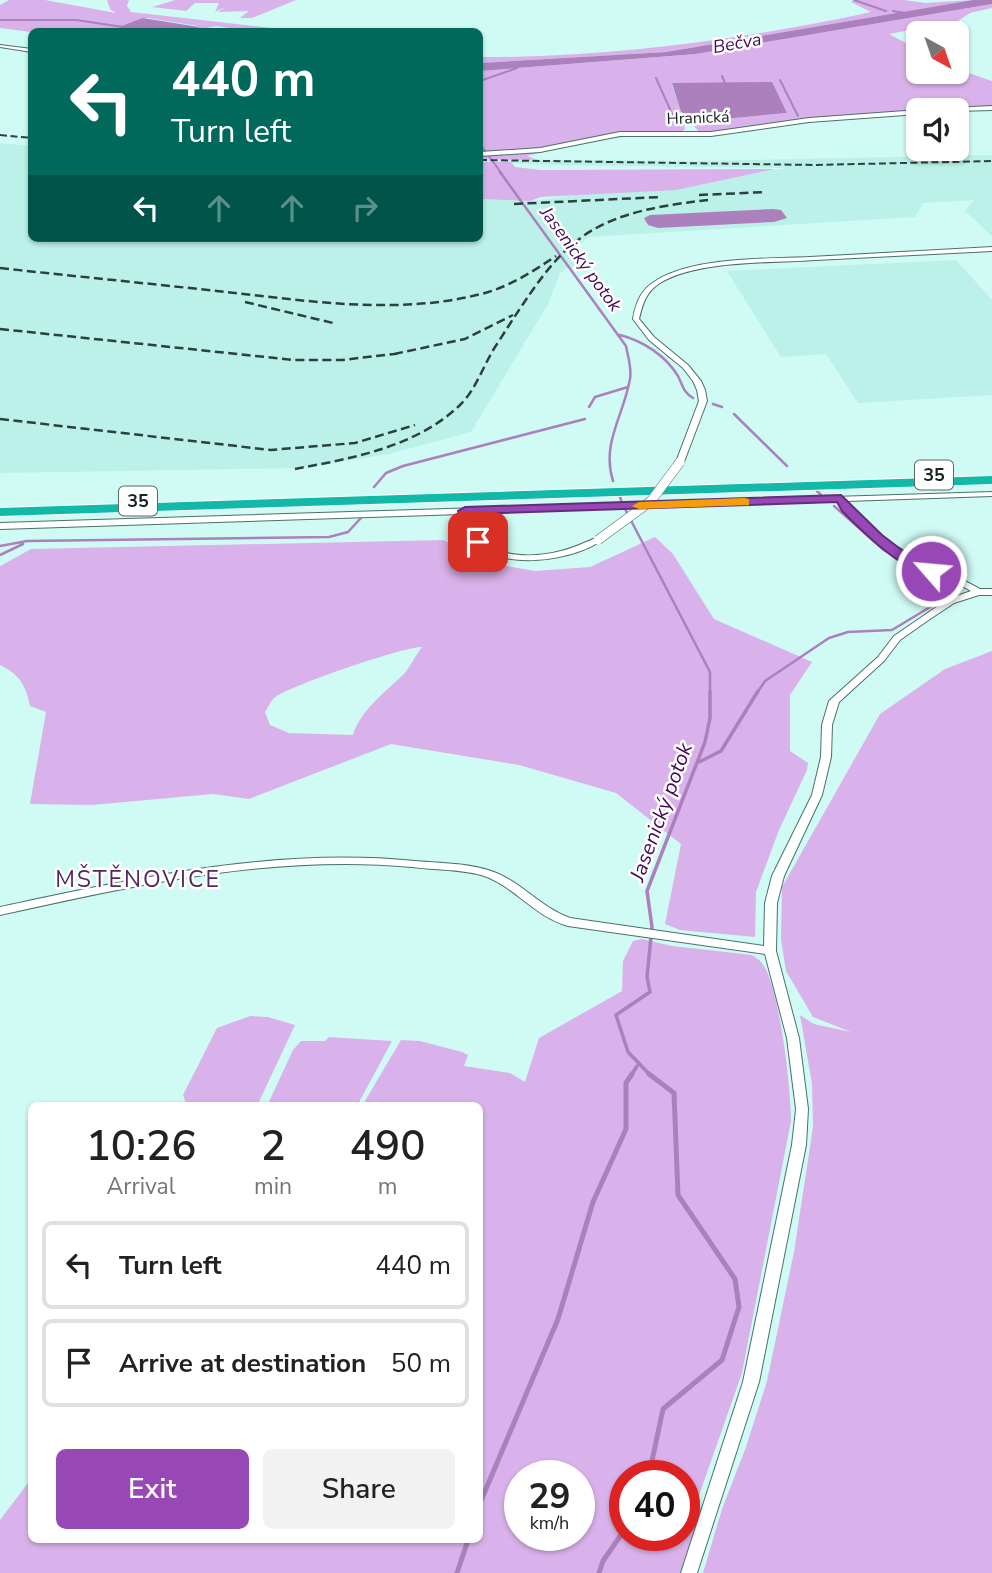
<!DOCTYPE html>
<html lang="en">
<head>
<meta charset="utf-8">
<style>
	:root { --surface:#fff; --page:#f2f2f2; --text:#222; --muted:#767676; --line:#e0e0e0; --accent:#9847b7 }
	body { margin:0; font-family:"Nunito Sans",sans-serif; background:var(--page); color:var(--text); height:100vh; display:flex; flex-direction:column; font-size:26px; white-space:nowrap }
	* { box-sizing:border-box; margin:0 }
	p { font-size:23px; color:var(--muted) }
	.icon { flex:none; width:38px; height:38px; fill:none; stroke:currentColor; stroke-width:2; stroke-linecap:round; stroke-linejoin:round }
	.map { position:relative; flex:1; overflow:hidden }
	.drawer { position:absolute; left:28px; top:1102px; width:455px; height:441px; display:flex; flex-direction:column; background:var(--surface); border-radius:10px; box-shadow:0 2px 5px #0004 }
	.drawer>* { flex:none }
	.top-card { position:absolute; left:28px; top:28px; width:455px; height:214px; border-radius:10px; box-shadow:0 2px 5px #0004; background:#00695c; color:#fff; overflow:hidden }
	.needle { width:46px; rotate:140deg }
	.buttons { position:absolute; left:906px; top:21px; display:grid; gap:14px }
	.buttons a { display:grid; place-items:center; width:63px; height:63px; border-radius:10px; background:var(--surface); box-shadow:0 2px 5px #0004; font-size:35px }
	.speed { position:absolute; left:504px; top:1460px; display:flex; gap:14px; font-size:35px; font-weight:700; text-align:center }
	.speed>* { display:grid; place-content:center; width:91px; height:91px; border-radius:50%; background:var(--surface); box-shadow:0 2px 5px #0004; line-height:1 }
	.speed small { font-size:18px; font-weight:400 }
	.speed .limit { border:10px solid #d22; background:#fff; color:#111 }
	.pin { position:absolute; display:grid; place-items:center; width:60px; height:60px; color:#fff; margin:-30px; border-radius:14px; box-shadow:0 4px 10px #0006 }
	.me { position:absolute; width:77px; margin:-38px; rotate:297deg; stroke-linejoin:round; filter:drop-shadow(0 0 5px #0008) }
	.turn { display:flex; align-items:center; gap:24px; height:147px; padding:0 28px; font-size:32px }
	.turn .icon { width:91px; height:91px; stroke-width:2.5 }
	.turn b { display:block; font-size:49px; line-height:60px }
	.lanes { display:flex; align-items:center; height:66px; padding:0 28px; background:#0003; justify-content:center; gap:35px; direction:ltr }
	.lanes .off { opacity:.35 }
	.eta { display:flex; justify-content:space-evenly; align-items:center; height:119px; text-align:center }
	.eta b { font-size:42px; font-weight:600; line-height:49px }
	.primary-button { display:flex; gap:14px; margin-top:auto; padding:14px 28px }
	.primary-button a { flex:1; height:80px; border-radius:10px; background:var(--accent); color:#fff; font-size:28px; font-weight:600; line-height:80px; text-align:center }
	.primary-button a+a { background:var(--page); color:var(--text) }
	ul { padding:0; list-style:none }
	li { display:flex; align-items:center; gap:21px; height:88px; margin:0 14px 10px; padding:0 14px; border:4px solid var(--line); border-radius:10px }
	li div { flex:1 }
	li b { display:block; font-size:26px }
	li em { font-style:normal }
	.map>svg:first-child { display:block }
	.built { fill:#bbf1e8 }
	.green { fill:#dab2eb; fill-rule:evenodd }
	.water { fill:#ab80bd }
	.lines { fill:none; stroke-linecap:round; stroke-linejoin:round }
	.stream-far3 { stroke:#ab80bd; stroke-width:2 }
	.stream-far2 { stroke:#ab80bd; stroke-width:2.5 }
	.stream-far1 { stroke:#ab80bd; stroke-width:3.5 }
	.stream { stroke:#ab80bd; stroke-width:5 }
	.minor-casing { stroke:#49716a; stroke-width:2 }
	.highway-casing { stroke:#fff; stroke-width:2 }
	.minor { fill:#fff; fill-rule:evenodd }
	.highway { fill:#10b9a8; fill-rule:evenodd }
	.rail-far1 { stroke:#2c403d; stroke-width:2; stroke-dasharray:7 3.5; stroke-linecap:butt }
	.rail { stroke:#2c403d; stroke-width:2.5; stroke-dasharray:9 4.5; stroke-linecap:butt }
	.minor-bridge-casing { stroke:#49716a; stroke-width:10; stroke-linecap:butt }
	.minor-bridge { stroke:#fff; stroke-width:9 }
	.route { fill:#9847b7; stroke:#632e77; stroke-width:2 }
	.slow { fill:#f59e0b }
	.labels { text-anchor:middle; dominant-baseline:central; stroke-width:5; stroke-linejoin:round; paint-order:stroke }
	.far-street-label { font-size:16px; fill:#132421; stroke:#fefefe }
	.far-water-label { font-size:18px; font-style:italic; fill:#430a56; stroke:#fefefe }
	.shield { fill:#fefefe; stroke:#5a6563; stroke-width:2 }
	.shield-label { font-size:18px; font-weight:bold; fill:#132421 }
	.water-label { font-size:21px; font-style:italic; fill:#430a56; stroke:#fefefe }
	.quarter-label { font-size:23px; letter-spacing:2px; fill:#502960; stroke:#fefefe }
</style>
</head>
<body>
<div class="map">
<svg width="992" height="1573" viewBox="0 0 992 1573">
	<rect width="100%" height="100%" fill="#d0fbf4"/>
	<path class="built" d="M0,143L31,146L32,238H480V199L530,201L787,168L560,165L480,162V159L702,161L992,155V236L965,211L974,200L923,203L915,217L588,237L571,253L576,268H566L560,273L548,304L471,432L389,454L302,468L0,473Z
		M956,260L992,300V395L858,403L826,354L781,357L727,271Z"/>
	<path class="green" d="M9,0H45L116,13L110,9L107,0H129L127,6L131,12L299,31H252L216,26L191,31L198,26L148,18H143L130,30L165,31L31,32L0,28V5Z
		M175,0H296L252,18H240L249,11L218,12L225,7L215,12L219,3H195L186,11L152,7Z
		M854,0H904L925,3L973,0L666,52L480,63V57C605,58 748,39 871,12L851,2Z
		M992,4V8L970,13L958,21L889,34L919,50V72H957V69L992,81V107L830,117L700,133L694,126L701,121L787,113L672,84L681,112L676,120L684,123L685,129L681,132L591,140L527,156L535,159L529,160L480,159V71L696,54Z
		M480,162H511L515,167L541,170L775,169L676,190L541,197L530,201L480,199Z
		M655,537L673,554L714,619L812,662L790,695V751L808,763L807,770L779,830L756,892L755,937L680,930L665,924L681,844L616,793L519,765L391,744L249,799L213,794L92,805L30,804L46,712L30,706C26,685 19,674 0,665V566L31,549L443,540L490,563L535,571L590,567ZM422,647C415,656 409,669 403,675C385,692 360,711 353,735L289,733L270,725L265,712C268,708 270,702 274,698C286,687 405,646 422,647Z
		M992,651V1573H703L722,1509L746,1447L767,1381L794,1252L813,1127L812,1084L800,1015L814,1024L851,1032L813,1017L786,971L781,940L782,887L880,714L945,669Z
		M642,939L672,946L752,955C757,958 761,961 764,966C780,992 791,1089 791,1121L742,1373L696,1504L703,1510L682,1573H0V1520L31,1479L32,1540H480V1106H362L401,1040L420,1041L462,1052L468,1055L464,1066L510,1073L525,1082L539,1038L622,991L623,961L633,941ZM520,1475H579V1535H520ZM625,1475H684V1535H625Z
		M250,1016L268,1017L295,1025L257,1106H187L183,1095L217,1028Z
		M329,1037L392,1041L357,1106H267L293,1050L301,1041H325Z"/>
	<path class="water" d="M973,0H992V4L696,54L480,71V63L666,52Z
		M143,18L199,27C187,35 131,33 119,27Z
		M772,82L787,113L701,121L681,112L672,83Z
		M773,209L781,210L787,218L774,222L658,228L648,225L644,218L650,215Z"/>
	<g class="lines">
		<path class="stream-far3" d="M854,0L886,11
			M893,11L905,13
			M0,20H76L123,27
			M190,30L202,32
			M722,76L725,83
			M656,78L673,116
			M780,80L798,116
			M480,81L517,68
			M480,144L502,174"/>
		<path class="stream-far2" d="M500,172L626,346C628,357 632,368 630,379C624,415 601,443 613,481
			M620,335C643,341 665,355 678,376C683,386 683,392 693,398
			M713,404L722,407
			M589,407L595,397L628,387
			M734,414L787,466
			M374,487L386,473L403,466L585,419
			M817,491L822,496
			M620,497L622,503
			M625,509L710,672V693
			M0,546L27,541L329,537L348,532L361,518
			M0,555L23,544
			M757,693L765,681L829,638L848,632L892,630L955,592L932,575L884,550L834,506"/>
		<path class="stream-far1" d="M699,762L721,751L758,691
			M631,1076L637,1066
			M651,1076L628,1052L616,1015L650,992L647,977L652,927L647,891L705,742L710,718V691"/>
		<path class="stream" d="M649,1475L663,1409L722,1360L739,1307L735,1279L678,1195L674,1093L649,1074
			M480,1503L558,1319L593,1202L626,1129V1083L632,1074
			M457,1573L468,1540
			M599,1573L603,1561L625,1529"/>
		<defs>
			<path id="minor" d="M0,45L32,49V52L0,47Z
				M992,106V110L957,111L947,110L950,108Z
				M919,110V114L809,122L711,136H620L540,152L480,156V152L540,148L620,132H711L809,118Z
				M992,247V251C933,254 875,257 816,260C773,263 697,260 660,283C646,292 643,303 639,319L654,337L688,365L701,381L705,390L707,401L684,462L680,464L676,462L699,401L697,390L693,381L683,368L649,340L633,319C636,302 641,289 657,280C695,257 765,259 810,257C870,254 931,250 992,247Z
				M992,492V496L847,501C879,549 932,562 980,589H992V595H979L954,603L930,619L900,640L884,661L839,702L832,725L831,757L822,795L784,876L777,903L776,951L799,1038L808,1109L806,1145L759,1382L697,1573H681L743,1382L792,1145L796,1109L787,1038L765,954L568,926C533,916 514,885 481,875C459,869 434,870 412,867C272,854 136,885 0,915V907C137,878 274,847 415,861C439,863 465,863 488,870C519,879 539,907 570,918L764,946L765,903L772,876L812,795L821,757L822,725L829,701L878,657L894,636L948,599L971,591C920,562 873,554 838,501L470,513C472,518 473,525 475,529C490,560 534,558 561,551C574,548 586,542 598,537L602,540C575,560 508,570 480,547C469,538 465,526 462,514L0,529V523Z"/>
			<path id="highway" d="M992,476V484L0,516V508Z"/>
		</defs>
		<use href="#minor" class="minor-casing"/>
		<use href="#highway" class="highway-casing"/>
		<use href="#minor" class="minor"/>
		<use href="#highway" class="highway"/>
		<path class="rail-far1" d="M0,135L32,138
			M480,160L815,165L992,161"/>
		<path class="rail" d="M699,195L766,192
			M514,204L661,197
			M0,268C72,276 144,283 217,291C302,300 396,316 481,294C509,287 532,272 556,256
			M245,302L333,323
			M0,329L294,360H342L402,353
			M394,354L465,339L513,315
			M0,419L271,450L355,443L415,425
			M295,469C353,458 417,447 461,404C477,388 484,363 497,344C563,241 581,214 708,200"/>
		<defs>
			<path id="minor-bridge" d="M598,540L651,501L680,462"/>
		</defs>
		<use href="#minor-bridge" class="minor-bridge-casing"/>
		<use href="#minor-bridge" class="minor-bridge"/>
	</g>
	<path class="route" d="M841,495L882,535L903,551L936,568V574C908,578 861,530 842,511L837,502L472,514L475,528L485,542L478,546L474,545L462,528L458,511L465,507Z"/>
	<path class="slow" d="M745,498L749,499V505L639,509L632,506L639,502Z"/>
	<g class="labels">
		<g class="far-street-label">
			<text transform="translate(698 118) rotate(-2)">Hranická</text>
		</g>
		<g class="far-water-label">
			<text transform="translate(737 43) rotate(-10)">Bečva</text>
			<text transform="translate(581 259) rotate(54)">Jasenický potok</text>
		</g>
		<g class="shield">
			<rect x="915" y="460.5" width="38" height="29" rx="5"/>
			<rect x="119" y="486.5" width="38" height="29" rx="5"/>
		</g>
		<g class="shield-label">
			<text x="934" y="475">35</text>
			<text x="138" y="501">35</text>
		</g>
		<g class="water-label">
			<text transform="translate(661 812) rotate(-70)">Jasenický potok</text>
		</g>
		<g class="quarter-label">
			<text x="138" y="879">MŠTĚNOVICE</text>
		</g>
	</g>
</svg>
<div class="buttons">
<a><svg class="needle" viewBox="-14 -14 28 28"><path d="M0-13l5 13h-10z" fill="#e53935"/><path d="M0 13l5-13h-10z" fill="#767676"/></svg></a>
<a><svg class="icon" aria-label="sound" viewBox="0 0 24 24"><path d="M4 9h4l5-4v14l-5-4H4zM17 9q2 3 0 6"/></svg></a>
</div>
<div class="speed"><div>29<small>km/h</small></div><div class="limit">40</div></div>
<div class="pin" style="left:478px;top:542px;background:#d93025"><svg class="icon" aria-label="arrive" viewBox="0 0 24 24"><path d="M6 21V4h12l-3 4 3 4H6"/></svg></div>
<svg class="me" style="left:931px;top:571px" viewBox="-20 -20 40 40"><circle r="17" fill="#9847b7" stroke="#fff" stroke-width="3"/><path d="M0-11L8 9 0 5-8 9z" fill="#fff"/></svg>
<div class="top-card">
<div class="turn"><svg class="icon" aria-label="left" viewBox="0 0 24 24"><path d="M17 20v-9H6M10 6l-5 5 5 5"/></svg><div><b>440 m</b>Turn left</div></div>
<div class="lanes"><svg class="icon" aria-label="left" viewBox="0 0 24 24"><path d="M17 20v-9H6M10 6l-5 5 5 5"/></svg><svg class="icon off" aria-label="ahead" viewBox="0 0 24 24"><path d="M12 20V5M6 11l6-6 6 6"/></svg><svg class="icon off" aria-label="ahead" viewBox="0 0 24 24"><path d="M12 20V5M6 11l6-6 6 6"/></svg><svg class="icon off" aria-label="right" viewBox="0 0 24 24"><path d="M7 20v-9h11M14 6l5 5-5 5"/></svg></div>
</div>
<section class="drawer">
<div class="eta">
<div><b>10:26</b><p>Arrival</p></div>
<div><b>2</b><p>min</p></div>
<div><b>490</b><p>m</p></div>
</div>
<ul>
<li><svg class="icon" aria-label="left" viewBox="0 0 24 24"><path d="M17 20v-9H6M10 6l-5 5 5 5"/></svg><div><b>Turn left</b></div><em>440 m</em></li>
<li><svg class="icon" aria-label="arrive" viewBox="0 0 24 24"><path d="M6 21V4h12l-3 4 3 4H6"/></svg><div><b>Arrive at destination</b></div><em>50 m</em></li>
</ul>
<div class="primary-button"><a>Exit</a><a>Share</a></div>
</section>
</div>
</body>
</html>
